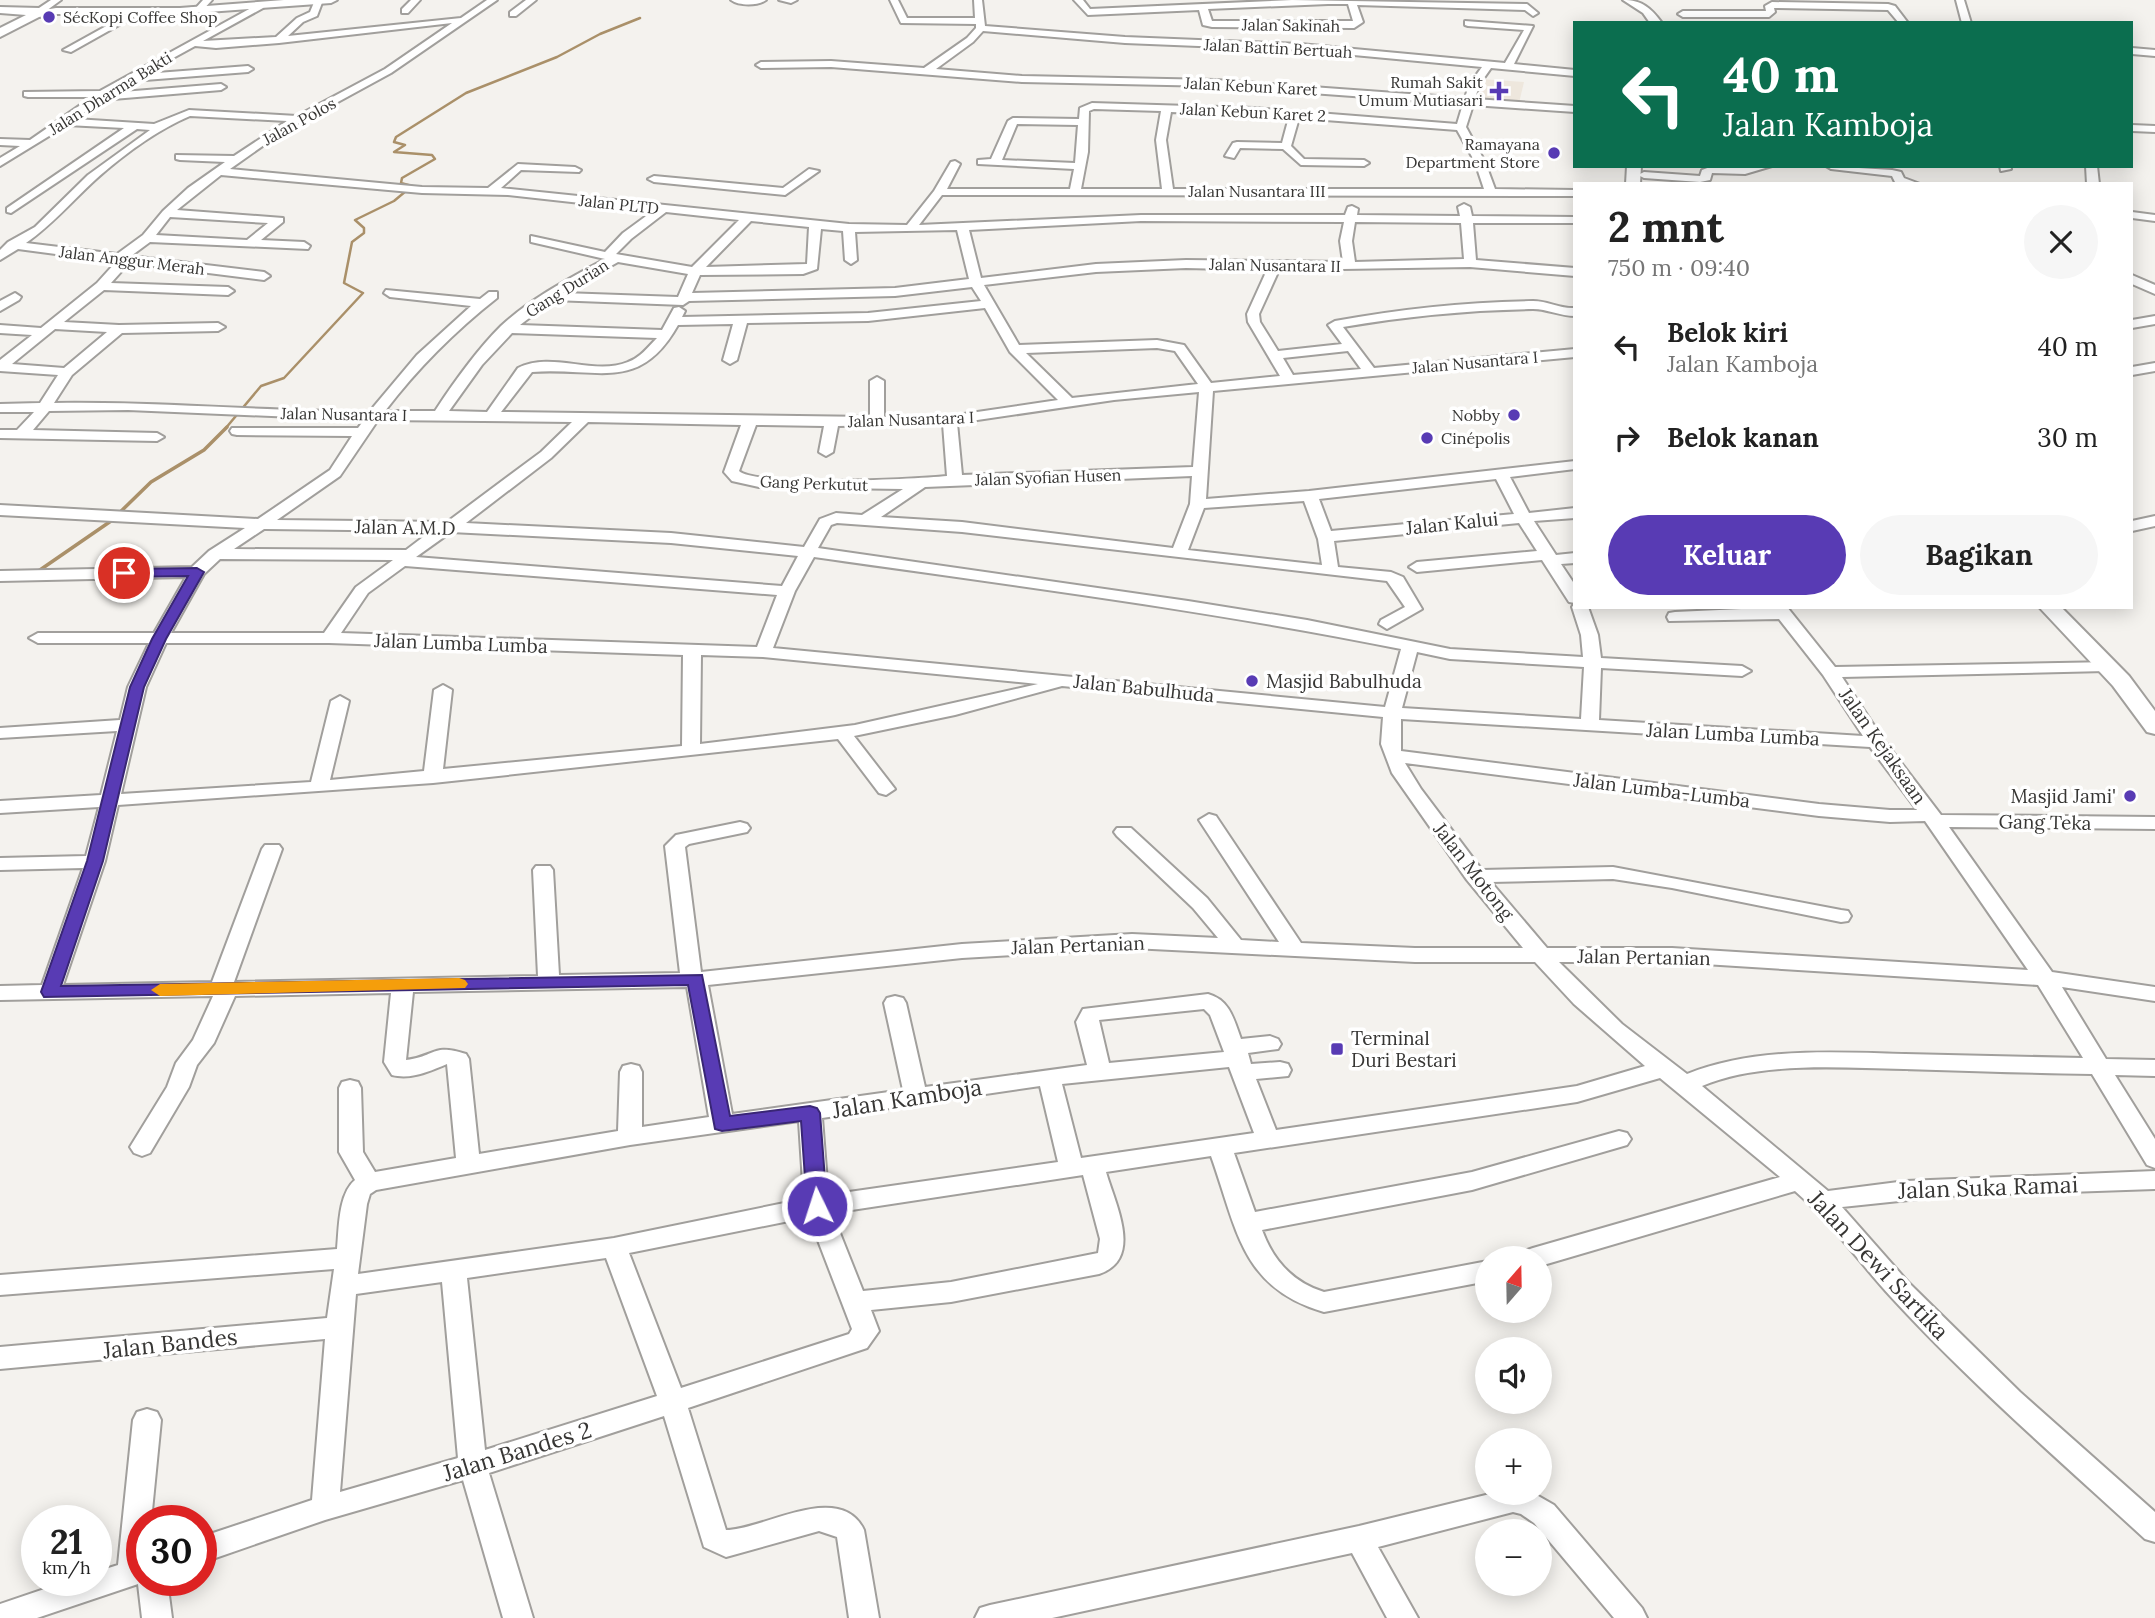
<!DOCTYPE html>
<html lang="id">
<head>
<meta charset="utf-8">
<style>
	:root { --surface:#fff; --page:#f6f6f6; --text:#222; --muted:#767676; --accent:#583bb4 }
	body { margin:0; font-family:Lora,serif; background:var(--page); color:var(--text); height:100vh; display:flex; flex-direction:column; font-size:26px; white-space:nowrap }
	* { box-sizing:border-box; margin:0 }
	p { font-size:23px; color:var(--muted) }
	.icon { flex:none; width:38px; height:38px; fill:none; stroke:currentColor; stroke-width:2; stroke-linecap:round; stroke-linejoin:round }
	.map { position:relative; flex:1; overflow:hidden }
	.sheet { position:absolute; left:1573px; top:182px; width:560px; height:427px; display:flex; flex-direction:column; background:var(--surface); border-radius:0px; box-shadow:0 4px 18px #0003 }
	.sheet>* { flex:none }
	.hud { position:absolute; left:1573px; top:21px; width:560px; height:147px; border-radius:0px; box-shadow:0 4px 18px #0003; background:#0b6e4f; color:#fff; overflow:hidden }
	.needle { width:46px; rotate:20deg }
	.fabs { position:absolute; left:1475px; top:1246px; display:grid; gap:14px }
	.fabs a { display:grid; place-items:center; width:77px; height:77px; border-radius:50%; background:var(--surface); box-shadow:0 4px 18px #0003; font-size:35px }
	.speed { position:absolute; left:21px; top:1505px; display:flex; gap:14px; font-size:35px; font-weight:700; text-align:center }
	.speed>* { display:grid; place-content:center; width:91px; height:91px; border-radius:50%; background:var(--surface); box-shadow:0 4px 18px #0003; line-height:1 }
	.speed small { font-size:18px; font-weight:400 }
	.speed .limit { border:10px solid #d22; background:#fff; color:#111 }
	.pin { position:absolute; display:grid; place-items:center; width:60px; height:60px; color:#fff; margin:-30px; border:4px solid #fff; border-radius:50%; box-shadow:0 2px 7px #0007 }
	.me { position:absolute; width:77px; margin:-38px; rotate:356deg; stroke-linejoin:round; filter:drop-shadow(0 0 5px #0008) }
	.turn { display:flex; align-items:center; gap:24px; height:147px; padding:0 35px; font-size:32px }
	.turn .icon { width:91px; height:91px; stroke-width:2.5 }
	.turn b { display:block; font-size:49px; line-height:60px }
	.round { display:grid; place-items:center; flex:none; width:74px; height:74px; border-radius:37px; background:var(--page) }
	.head { display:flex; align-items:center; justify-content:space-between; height:119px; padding:0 35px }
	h1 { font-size:42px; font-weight:700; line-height:52px }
	.primary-button { display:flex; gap:14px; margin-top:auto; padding:14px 35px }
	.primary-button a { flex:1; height:80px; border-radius:42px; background:var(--accent); color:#fff; font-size:28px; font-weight:700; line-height:80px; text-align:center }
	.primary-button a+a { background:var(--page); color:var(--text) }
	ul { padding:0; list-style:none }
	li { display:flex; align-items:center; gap:21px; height:91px; padding:0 35px }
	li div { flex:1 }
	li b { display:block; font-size:26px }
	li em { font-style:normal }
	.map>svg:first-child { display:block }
	.built { fill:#eee7dd }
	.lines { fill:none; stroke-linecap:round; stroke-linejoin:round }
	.stream-far1 { stroke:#aa9069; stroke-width:2.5 }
	.stream { stroke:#aa9069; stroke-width:3.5 }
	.minor-casing { stroke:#a19f9c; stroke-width:4 }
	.tertiary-casing { stroke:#a19f9c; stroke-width:4 }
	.minor { fill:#fff; fill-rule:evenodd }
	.tertiary { fill:#fff; fill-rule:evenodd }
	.route { fill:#583bb4; stroke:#392675; stroke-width:2 }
	.slow { fill:#f59e0b }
	.poi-dot { fill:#583bb4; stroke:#fff; stroke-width:2.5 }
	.labels { text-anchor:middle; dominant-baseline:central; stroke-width:7; stroke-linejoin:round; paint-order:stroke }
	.far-poi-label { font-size:16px; fill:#373634; stroke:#fff; text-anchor:end }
	.far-street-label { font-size:16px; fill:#373634; stroke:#fff }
	.street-label { font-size:19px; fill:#373634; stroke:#fff }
	.poi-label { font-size:19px; fill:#373634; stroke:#fff; text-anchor:start }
	.near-street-label { font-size:23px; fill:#373634; stroke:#fff }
</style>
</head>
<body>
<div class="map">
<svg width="2155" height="1618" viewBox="0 0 2155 1618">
	<rect width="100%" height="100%" fill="#f4f2ee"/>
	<path class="built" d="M1480,79L1524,82L1519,103L1475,100Z"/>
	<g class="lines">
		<path class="stream-far1" d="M225,429L261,386L284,378L363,293L344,283L352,242L364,233V228L355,220L394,201L412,186L401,183L402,178L435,159L432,155L394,152L405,145L394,142L396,137L466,93L557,57L600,34L640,18"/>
		<path class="stream" d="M37,572L111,521L151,482L204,450L227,427"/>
		<defs>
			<path id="minor" d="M51,0H61L39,16L0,13V7L39,8Z
				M203,0H212L201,12H195L194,10Z
				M315,0H323L317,16L303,22L288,36L461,18L487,0H497L391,73L281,133L230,169L422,187L488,188L518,164L575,167L581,170L579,172L521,170L501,188L849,224L907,225L934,191L951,162L955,161L960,164L947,189H1070L1074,169L978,164V160L991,159L1008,121L1013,118L1079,119L1080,108L1092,103L1254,108L1457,124L1463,104L1215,86L1022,82L831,67L761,68L756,65L761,62L831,61L924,68L967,38L976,28V24L901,23L890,0H898L907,18H975L974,0H982L985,26L1125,37L1300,44L1505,63L1524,30L1468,26L1465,25V21L1533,26L1514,64L1575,70V76L1491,68L1479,85L1475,99L1575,106V112L1473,105L1466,127L1485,162L1495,189L1575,190V196L942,195L919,225L1141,215H1345L1348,207L1352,206L1358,209L1357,215L1460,216L1458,207L1464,204L1470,207L1472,216L1575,217V223H1473L1476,260L1575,268V276L1470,267L1279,270L1259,314L1260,322L1278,351L1342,344L1328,325L1335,321C1400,309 1467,302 1533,301C1548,301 1560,309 1575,308V316C1560,316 1547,309 1533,309C1469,310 1406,316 1343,327L1374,368L1575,349V357L1213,391L1206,499L1309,491L1575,461V469L1510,477L1529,513L1575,508V518L1534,521L1556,555L1575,553V563L1561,564L1575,585V603L1569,602L1542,560L1417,572L1409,567L1417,562L1537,551L1519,523L1334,541L1338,567L1391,572L1403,577L1422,609L1387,629L1379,624L1381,620L1405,607L1387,581L962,532L837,523L831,525L818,548L1188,601L1307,620L1450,649L1583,657L1581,635L1572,607L1575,603V607H1588L1598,635L1601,658L1742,666L1751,671L1742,676L1601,668L1599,720L1863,736L1823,675L1779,619L1669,621L1667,617L1669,613L1675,612L1787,607L1835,667L2112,662L2115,666L2106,671L1842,677L1883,739L1941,815L2155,817V829L1949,827L2052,972L2155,987V1001L2062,987L2106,1059L2155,1060V1076L2115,1075L2155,1139V1168L2147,1165L2092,1074C2029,1073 1967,1071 1904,1069C1841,1068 1761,1061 1702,1086L1828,1191L1906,1181L2155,1171V1189L1947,1196L1842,1207L1909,1283L2020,1392L2155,1512V1542L2145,1539C2059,1460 1970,1383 1891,1297C1859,1262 1831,1222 1795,1191L1540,1266V1258H1521L1524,1251L1533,1248L1780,1177L1660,1078L1577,1102L1234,1153L1255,1212L1472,1172L1619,1131L1627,1133L1631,1139L1627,1145L1472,1190L1262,1230C1273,1260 1292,1282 1324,1292L1488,1261V1281L1324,1312C1241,1288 1237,1229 1211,1156L1106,1172C1115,1204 1144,1259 1099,1274L951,1302L871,1310L879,1331L867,1348L688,1408L726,1530C763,1530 840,1480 864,1530L879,1618H849L837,1537L819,1531L726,1557L704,1547L664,1416L489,1473L533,1618H503L463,1480L325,1520L201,1563V1537L312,1500L325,1339L0,1369V1347L327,1318L334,1269L0,1295V1275L337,1249C339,1229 338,1194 355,1180L339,1152V1088L342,1082L350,1080L358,1082L361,1088L363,1152L375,1172L456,1158L447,1064C430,1071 411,1080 392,1075L384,1062L391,993L235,996L214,1043L197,1065L189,1087L150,1153L142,1156L134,1153L130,1147L167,1087L176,1063L193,1040L213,996L0,1000V986L42,985L83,868L0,870V858L86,856L99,807L0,813V801L101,795L117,731L0,738V728L120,720L128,687L149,643H38L29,638L38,633H154L186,577L0,581V571L192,567L209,551L245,528L0,515V505L258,519L330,470L352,436L237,435L232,434L230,431L232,428H358L364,420L128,410L49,411L33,430L157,433L164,437L157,441L0,438V430H17L34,412H0V404L40,403L58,375L0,371V360L32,335L0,333V325L41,328L97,283L116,262L18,249L0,260V250L8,242L35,227L88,175L150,130L137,129L11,213L7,212V208L124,128L67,125L0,166V158L20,146L0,145V139L30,140L92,97H28L24,96V92L100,91L260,3L264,6L263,8L203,41L276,37L297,18L310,12ZM452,23L385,69L297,116L189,110L154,124L75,119L101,100L221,90L226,87L221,84L110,93L132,81L248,72L253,69L248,66L144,74L195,46L216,48L279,43ZM983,31L1125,43L1300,50L1482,67L1469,85L1465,98L1215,80L1022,76L936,69L973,42ZM1094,109L1161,111L1156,140L1162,189H1081L1088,152L1089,111ZM1171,112L1289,117L1282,143L1237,142L1233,143L1225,156L1234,158L1240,148L1283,149L1301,165L1364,166L1369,163L1364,160L1304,159L1291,146L1299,118L1457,130L1475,162L1484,189H1173L1166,140ZM190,116L287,121L234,156L176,155V159L180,160L225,162L188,188L163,211L143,235L117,254L26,243C52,225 72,201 95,180C123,155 157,130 190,116ZM1017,124L1078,125L1075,163L1002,160ZM221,175L422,193L508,195L653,211L623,233L605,252L531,236V242L605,259C569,279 531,298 501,326C477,350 454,382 435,411H385C418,368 455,331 497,298V292H489L480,299L386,290L384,293L390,297L471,306L417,355L370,411C265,412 160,401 54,403L72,375L122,333L218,331L225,327L218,323L119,325L64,322L104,290L228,295L234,291L228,287L111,283L129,263L264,280L270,276L264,272L131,256L150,242L308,249L310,246L304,242L261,240L283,222V218L177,210ZM666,212L739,220L692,267L616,254L631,239ZM170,217L268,223L247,240L156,235ZM751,221L809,227L807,264L706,267ZM1141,221L1344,222L1340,241L1343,262L1186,260L1096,264L981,278L969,230ZM1355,222L1461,223L1464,259L1355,262L1352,241ZM821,229L843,231L845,260L851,264L857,260L855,232L957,230L969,279L895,288L692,293L700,275L803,274L817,269ZM618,262L688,274L678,297L563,293ZM1186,268L1267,270L1247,314L1248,322L1280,376L1211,383L1184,345L1157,340L1019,345L984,285L1096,272ZM972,287L981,301L868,313L682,317L685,311L679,307L674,308L662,330L520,325L553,300L683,305L689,301L895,296ZM985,308L1010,352L1058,400L950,416L884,417V381L877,377L870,381V417L501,412L532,372C598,367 639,394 678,325L733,324L723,360L730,364L737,360L747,323L868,321ZM55,329L107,332L64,368L12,364ZM512,333L657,338C648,347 640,358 628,362C594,376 552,351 518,368L487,412L449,411L482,365ZM1157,348L1175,351L1198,384L1072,398L1026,353ZM1348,351L1361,369L1293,375L1283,358ZM1199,392L1193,467L962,475L957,423L1114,400ZM378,420L572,422L541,452L447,522L277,520L340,476ZM588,422L741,425L724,472L732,481L759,487L903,489L862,515L836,513L820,519L804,547L671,533L466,523L551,458ZM943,424L947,476C915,479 758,487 739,471L756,425L824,426L819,452L826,456L833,452L838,426ZM1192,476L1190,504L1173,548L962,522L881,517L925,487ZM1496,479L1514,514L1331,531L1319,499ZM1304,501L1318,539L1322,565L1188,550L1204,508ZM264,529H266L431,531L406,550L234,549ZM451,532L671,543L798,556L782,586L416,557ZM814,557C1010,585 1207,610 1401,649L1385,707L773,648L795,591ZM220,559L393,560L356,587L324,633H171L204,574ZM405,566L777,595L757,647L341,633L368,593ZM166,643H329L683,655L682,746L443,769L452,690L443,685L434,690L424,771L330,780L349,701L340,696L331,701L311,782L121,794L146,687ZM1417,652L1450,659L1584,667L1581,719L1402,708ZM701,655L763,657L1038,684L855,725L700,744ZM1062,686L1383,717L1381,744L1392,773L1467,880L1523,948H1415L1301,943L1216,816L1209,814L1199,820L1279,942L1241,940L1207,898L1131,828H1117L1114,832L1117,836L1193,908L1218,938L1132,934L962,944L701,972L685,847L689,844L747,832L750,828L747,824L740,822L676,835L665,846L680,973L559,975L553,870L550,866H536L533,870L538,976L234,982L282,849L279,845H265L262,849L212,982L63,985L105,861L118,805L433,783L838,739L879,793L886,795L895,789L854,736L955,715ZM1401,719L1870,747L1917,810H1890L1819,804L1401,751ZM1405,763L1819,816L1890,822L1925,821L2028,970L1672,948H1547L1491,882L1613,879L1672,888L1841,922L1848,921L1851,916L1848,911L1841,910L1613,867L1482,870L1421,789ZM1132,948L1415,962H1535L1574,1004L1645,1066L1577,1086L1276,1130L1256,1079L1288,1076L1291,1070L1288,1064L1280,1062L1251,1064L1248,1053L1278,1049L1281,1044L1278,1039L1270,1036L1241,1039C1234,1020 1230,1000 1208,994L1083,1009L1076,1022L1087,1065L925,1087L906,1003L903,998L895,996L887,998L884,1003L903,1090L732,1114L708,985L962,958ZM1559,962H1672L2038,985L2083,1058C2023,1057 1964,1055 1905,1054C1833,1052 1755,1047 1687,1074L1622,1024ZM687,987L709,1117L642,1127V1072L639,1066L631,1064L623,1066L620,1072L618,1131L479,1154L469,1059L466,1054C432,1043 437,1056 406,1060L413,992ZM1204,1009L1210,1015L1224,1052L1109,1063L1099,1020ZM1229,1067L1254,1133L1081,1158L1062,1084ZM1040,1086L1058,1162L828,1195L822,1118ZM799,1121L804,1199L614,1238L358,1274L367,1204L370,1194L376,1190L630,1145ZM1083,1175L1100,1239L1098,1253L951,1282L863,1291L832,1213ZM809,1217L852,1329L849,1334L681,1388L629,1253ZM606,1258L657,1396L485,1450L467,1278ZM442,1282L458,1458L340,1492L356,1294Z
				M411,0H420L408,13H402V9Z
				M526,0H536L516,16H510V12Z
				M1074,0H1083L1090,9L1292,0L1527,4L1538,13L1533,16L1525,10L1357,5L1363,22L1354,28L1212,27L1203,25L1199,10L1088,15ZM1328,4H1348L1353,21H1212L1208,9Z
				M1956,0H1964L1971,23H1962Z
				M1772,2L1888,4L1895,6L1908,23H1899L1888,10L1774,8L1775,12L1769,17H1683L1678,14L1683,11H1766L1765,6Z
				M137,9L144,11L71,52L63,50Z
				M2132,48L2155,50V56L2132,54Z
				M2132,125L2155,126V132L2132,131Z
				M1751,166H1772L1745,174L1712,173L1710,180L1700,182L1644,178L1638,175L1644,172L1700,176L1702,170L1710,167Z
				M1826,166L1892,170L1901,172L1904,178L1920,184L1895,182L1892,176L1831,169Z
				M2000,166H2010L2011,169L2001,171Z
				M2086,166H2097L2099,184H2087Z
				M809,169L819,171L785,195L654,182L648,179L654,176L783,188Z
				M2132,212L2155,215V221L2132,218Z
				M2132,275L2155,285V294L2132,284Z
				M15,293L21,297L19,300L0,311V301Z
				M2155,316V324L2132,328V320Z
				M2155,363V371L2132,375V367Z
				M2155,516V526L2132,531V521Z
				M147,1409L157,1412L161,1420L151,1521H142V1580H167L172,1618H142L138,1584L37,1618H0V1604L71,1580H96V1572L118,1565L133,1420L137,1412Z
				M1494,1493H1533L1554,1505L1642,1608L1647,1618H1614L1534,1523L1521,1514L1513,1512L1378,1547L1418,1618H1387L1352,1553L1052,1618H975L980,1608L990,1605L1359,1526Z"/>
			<path id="tertiary" d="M284,0H337L331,3L180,14H56L39,17L0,37V28L32,12L56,8H180Z
				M731,0H766C758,6 739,6 731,0Z
				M779,0H797L791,3Z
				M1623,0C1642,0 1651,8 1662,23H1650L1643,13Z
				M1627,166H1641L1640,184H1626Z
				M2039,607H2061L2129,676L2155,711V734L2147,732L2113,686Z"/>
		</defs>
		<use href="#minor" class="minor-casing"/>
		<use href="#tertiary" class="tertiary-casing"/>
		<use href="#minor" class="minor"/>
		<use href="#tertiary" class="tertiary"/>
	</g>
	<path class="route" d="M197,568L204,572L166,639L144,687L103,861L61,986L702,975L730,1116L810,1106L817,1108L820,1113L827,1206L824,1211L817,1213L810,1211L807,1206L801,1121L722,1131L715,1129L688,985L44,997L41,992L87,861L130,687L152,639L188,576L124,577L117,573L124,569Z"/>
	<path class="slow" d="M459,978L465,980L468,984L465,988L160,996L151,990L160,984Z"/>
	<g class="poi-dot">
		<circle cx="49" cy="17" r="7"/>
		<path d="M1495.5 80.5h7v7h7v7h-7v7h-7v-7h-7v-7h7z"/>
		<circle cx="1554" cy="153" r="7"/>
		<circle cx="1514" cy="415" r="7"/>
		<circle cx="1427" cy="438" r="7"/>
		<circle cx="1252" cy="681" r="7"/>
		<circle cx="2130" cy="796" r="7"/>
		<rect x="1330" y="1042" width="14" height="14" rx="3.5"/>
	</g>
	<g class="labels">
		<g class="far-poi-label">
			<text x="63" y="17" text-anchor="start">SécKopi Coffee Shop</text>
			<text x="1483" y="82">Rumah Sakit<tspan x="1483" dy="18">Umum Mutiasari</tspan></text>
			<text x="1540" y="144">Ramayana<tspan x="1540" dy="18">Department Store</tspan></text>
			<text x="1500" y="415">Nobby</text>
			<text x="1441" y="438" text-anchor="start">Cinépolis</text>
		</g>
		<g class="far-street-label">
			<text transform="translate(1291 25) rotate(1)">Jalan Sakinah</text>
			<text transform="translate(1278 48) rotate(3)">Jalan Battin Bertuah</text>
			<text transform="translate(1251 86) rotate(3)">Jalan Kebun Karet</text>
			<text transform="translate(110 93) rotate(-32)">Jalan Dharma Bakti</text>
			<text transform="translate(1253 112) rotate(3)">Jalan Kebun Karet 2</text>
			<text transform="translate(299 121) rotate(-29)">Jalan Polos</text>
			<text x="1257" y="191">Jalan Nusantara III</text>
			<text transform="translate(619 204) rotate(6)">Jalan PLTD</text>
			<text transform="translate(132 260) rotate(7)">Jalan Anggur Merah</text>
			<text transform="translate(1275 265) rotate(1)">Jalan Nusantara II</text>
			<text transform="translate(567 288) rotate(-32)">Gang Durian</text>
			<text transform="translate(1475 362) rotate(-5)">Jalan Nusantara I</text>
			<text transform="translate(344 414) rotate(1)">Jalan Nusantara I</text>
			<text transform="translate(911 419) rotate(-2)">Jalan Nusantara I</text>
			<text transform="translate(1048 477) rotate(-2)">Jalan Syofian Husen</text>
			<text transform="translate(814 483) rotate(2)">Gang Perkutut</text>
		</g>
		<g class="street-label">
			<text transform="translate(1452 523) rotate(-6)">Jalan Kalui</text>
			<text transform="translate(405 527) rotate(1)">Jalan A.M.D</text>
			<text transform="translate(461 643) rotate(2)">Jalan Lumba Lumba</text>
			<text transform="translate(1144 688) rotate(6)">Jalan Babulhuda</text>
			<text transform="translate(1733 734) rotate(3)">Jalan Lumba Lumba</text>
			<text transform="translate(1883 746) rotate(55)">Jalan Kejaksaan</text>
			<text transform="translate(1662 790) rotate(7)">Jalan Lumba-Lumba</text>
			<text transform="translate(2045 822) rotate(1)">Gang Teka</text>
			<text transform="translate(1474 871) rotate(52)">Jalan Motong</text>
			<text transform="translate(1078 945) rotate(-2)">Jalan Pertanian</text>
			<text transform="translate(1644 957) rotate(1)">Jalan Pertanian</text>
		</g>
		<g class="poi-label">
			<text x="1266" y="681">Masjid Babulhuda</text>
			<text x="2116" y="796" text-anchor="end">Masjid Jami'</text>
			<text x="1351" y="1038">Terminal<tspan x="1351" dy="22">Duri Bestari</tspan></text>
		</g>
		<g class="near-street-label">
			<text transform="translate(907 1098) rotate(-9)">Jalan Kamboja</text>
			<text transform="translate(1988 1187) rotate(-2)">Jalan Suka Ramai</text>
			<text transform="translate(1879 1265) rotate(47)">Jalan Dewi Sartika</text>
			<text transform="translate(170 1343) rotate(-6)">Jalan Bandes</text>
			<text transform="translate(517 1451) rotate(-17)">Jalan Bandes 2</text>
		</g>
	</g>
</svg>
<div class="fabs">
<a><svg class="needle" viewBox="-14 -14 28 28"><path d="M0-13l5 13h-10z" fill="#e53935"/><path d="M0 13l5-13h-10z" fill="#767676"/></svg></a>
<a><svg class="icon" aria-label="sound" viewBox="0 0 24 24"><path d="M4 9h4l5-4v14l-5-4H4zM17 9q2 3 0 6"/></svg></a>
<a>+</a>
<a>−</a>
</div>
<div class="speed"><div>21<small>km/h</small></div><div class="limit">30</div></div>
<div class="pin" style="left:124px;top:573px;background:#d93025"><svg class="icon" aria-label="arrive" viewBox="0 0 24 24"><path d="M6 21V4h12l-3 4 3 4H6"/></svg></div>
<svg class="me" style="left:817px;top:1206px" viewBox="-20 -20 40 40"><circle r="17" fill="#583bb4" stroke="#fff" stroke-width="3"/><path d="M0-11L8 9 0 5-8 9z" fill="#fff"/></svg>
<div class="hud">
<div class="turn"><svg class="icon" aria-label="left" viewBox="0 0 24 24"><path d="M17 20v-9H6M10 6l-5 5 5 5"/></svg><div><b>40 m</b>Jalan Kamboja</div></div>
</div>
<section class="sheet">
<div class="head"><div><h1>2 mnt</h1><p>750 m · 09:40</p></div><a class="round"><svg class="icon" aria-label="close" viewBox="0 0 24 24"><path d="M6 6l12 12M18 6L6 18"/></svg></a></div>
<ul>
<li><svg class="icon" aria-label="left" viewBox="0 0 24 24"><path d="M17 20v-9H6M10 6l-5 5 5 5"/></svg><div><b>Belok kiri</b><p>Jalan Kamboja</p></div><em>40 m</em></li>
<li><svg class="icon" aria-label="right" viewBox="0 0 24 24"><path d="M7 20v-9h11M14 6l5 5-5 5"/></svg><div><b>Belok kanan</b></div><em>30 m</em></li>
</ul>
<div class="primary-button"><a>Keluar</a><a>Bagikan</a></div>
</section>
</div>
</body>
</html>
